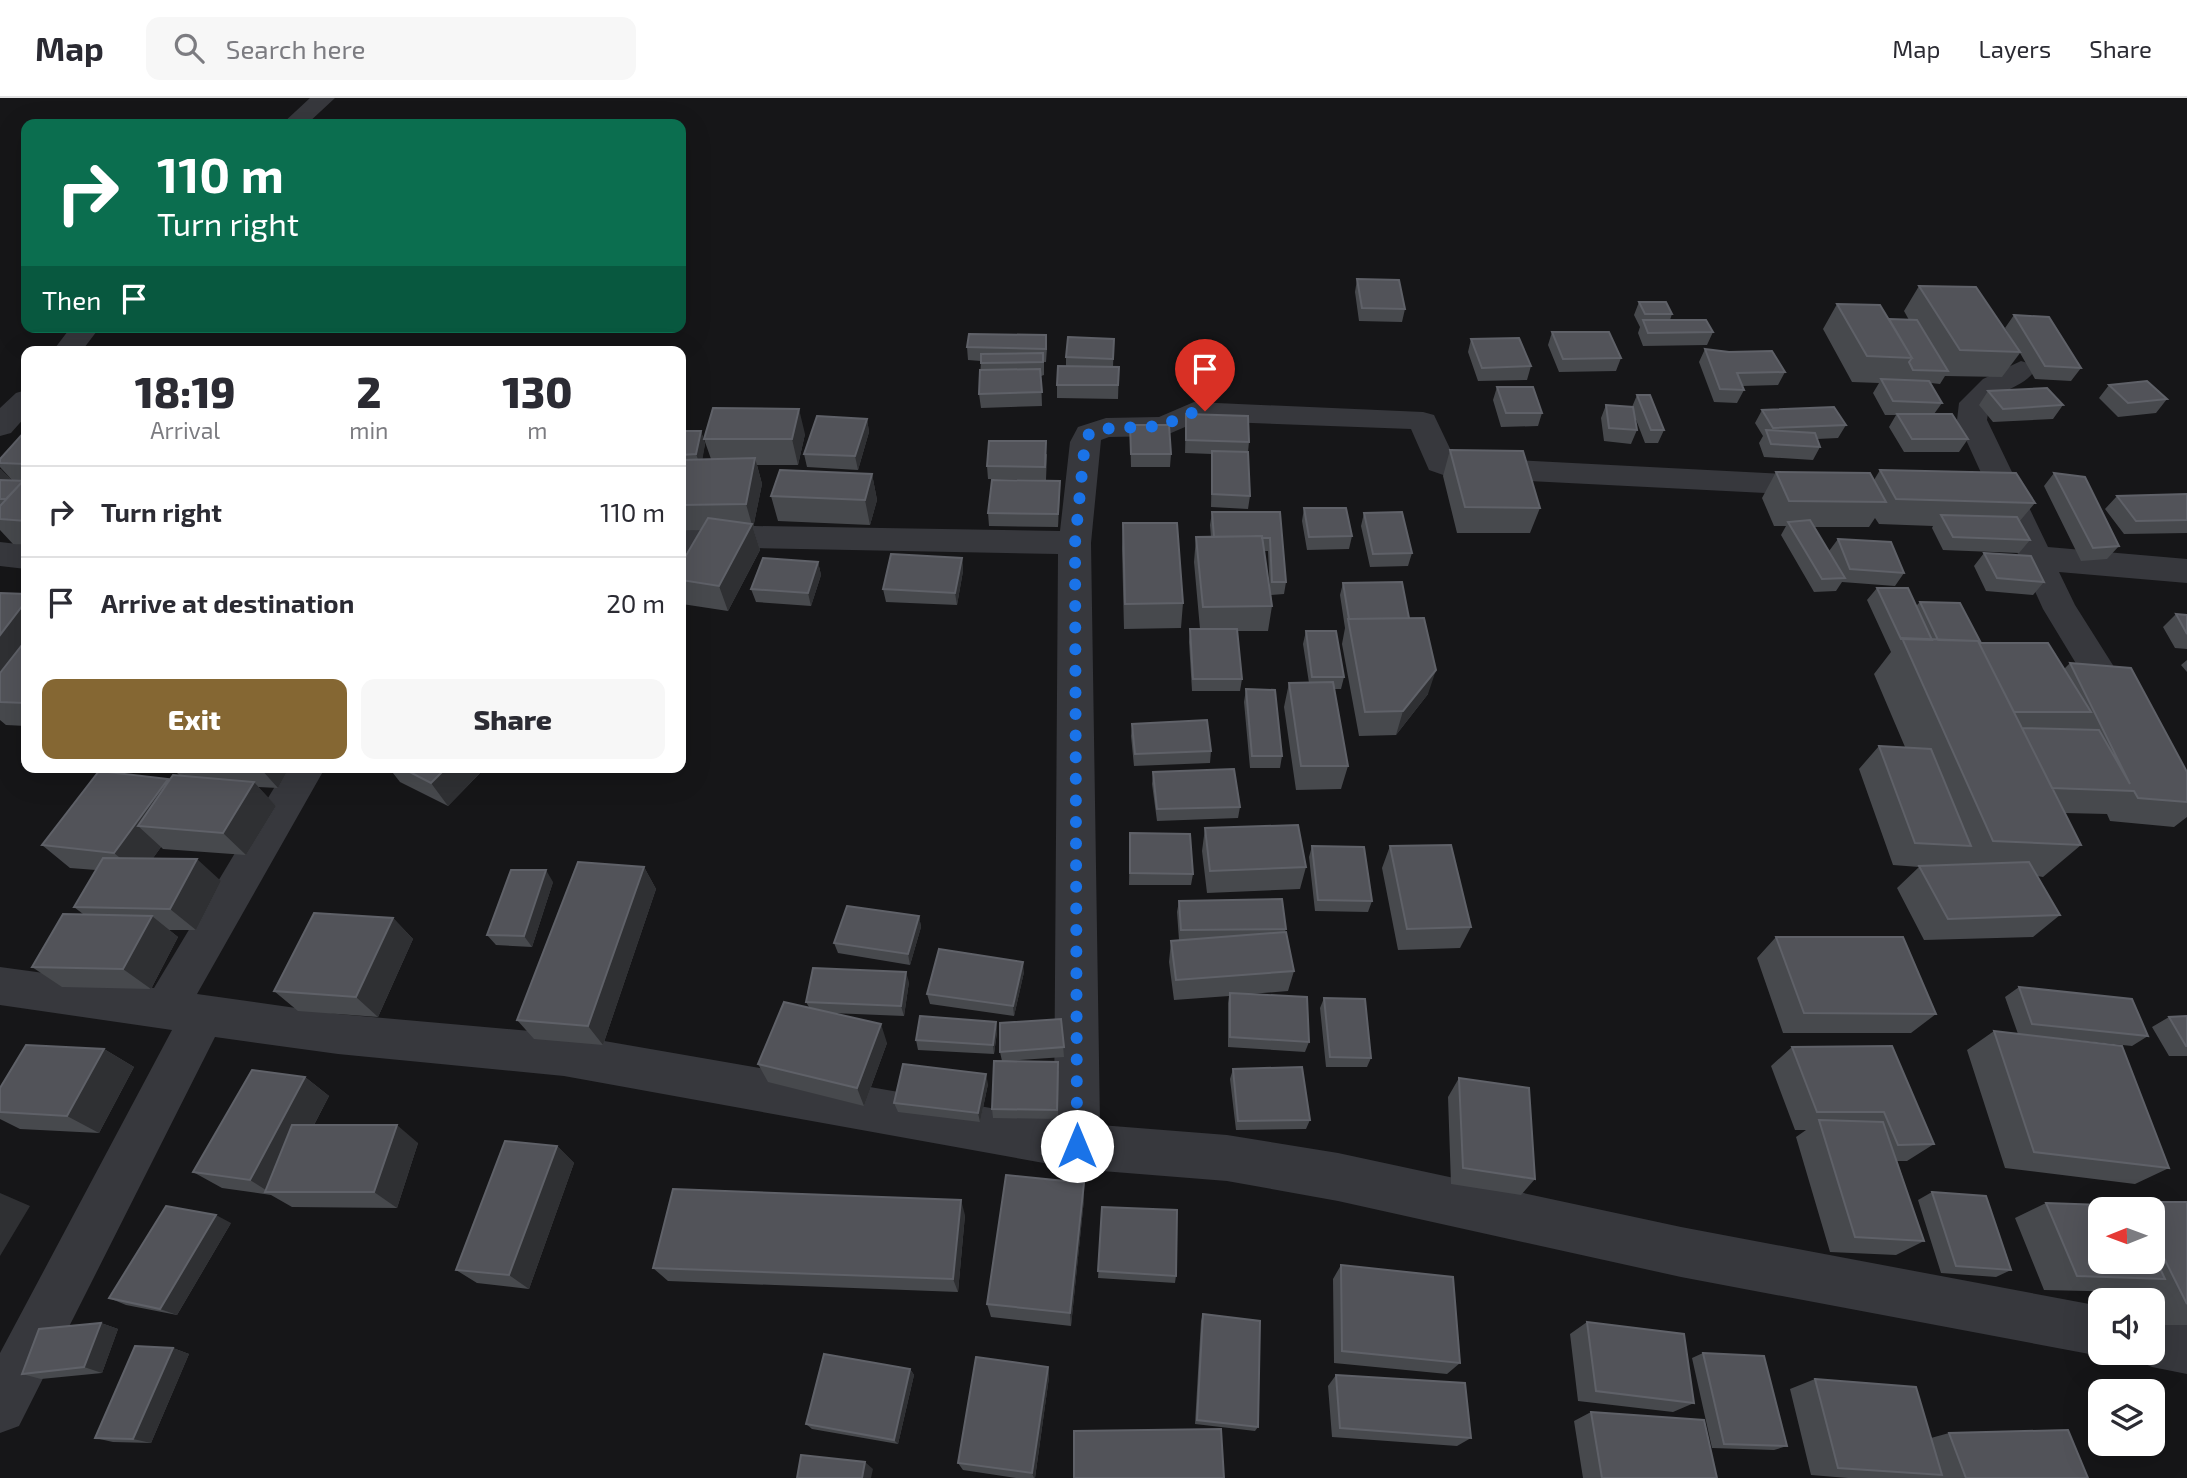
<!DOCTYPE html>
<html lang="en">
<head>
<meta charset="utf-8">
<style>
	:root { --surface:#fff; --page:#f7f7f7; --text:#2b2b33; --muted:#7c7c81; --line:#e1e1e2; --accent:#856733 }
	body { margin:0; font-family:"Exo 2",sans-serif; background:var(--page); color:var(--text); height:100vh; display:flex; flex-direction:column; font-size:26px; white-space:nowrap }
	* { box-sizing:border-box; margin:0 }
	p { font-size:23px; color:var(--muted) }
	.icon { flex:none; width:38px; height:38px; fill:none; stroke:currentColor; stroke-width:2; stroke-linecap:round; stroke-linejoin:round }
	.map { position:relative; flex:1; overflow:hidden }
	.panel { position:absolute; left:21px; top:248px; width:665px; height:427px; display:flex; flex-direction:column; background:var(--surface); border-radius:14px; box-shadow:0 7px 28px #0002 }
	.panel>* { flex:none }
	.guide { position:absolute; left:21px; top:21px; width:665px; height:214px; border-radius:14px; box-shadow:0 7px 28px #0002; background:#0b6e4f; color:#fff; overflow:hidden }
	.needle { width:46px; rotate:269deg }
	.tools { position:absolute; left:2088px; top:1099px; display:grid; gap:14px }
	.tools a { display:grid; place-items:center; width:77px; height:77px; border-radius:14px; background:var(--surface); box-shadow:0 7px 28px #0002; font-size:35px }
	.pin { position:absolute; display:grid; place-items:center; width:60px; height:60px; color:#fff; margin:-72px -30px; border-radius:50% 50% 50% 0; rotate:-45deg; box-shadow:0 0 7px #0007 }
	.pin .icon { rotate:45deg }
	.me { position:absolute; width:77px; margin:-38px; rotate:0deg; stroke-linejoin:round; filter:drop-shadow(0 0 5px #0008) }
	.turn { display:flex; align-items:center; gap:24px; height:147px; padding:0 21px; font-size:32px }
	.turn .icon { width:91px; height:91px; stroke-width:2.5 }
	.turn b { display:block; font-size:49px; line-height:60px }
	.then { display:flex; align-items:center; height:66px; padding:0 21px; background:#0003; gap:14px; font-size:26px }
	.eta { display:flex; justify-content:space-evenly; align-items:center; height:119px; text-align:center }
	.eta b { font-size:42px; font-weight:800; line-height:49px }
	.cta { display:flex; gap:14px; margin-top:auto; padding:14px 21px }
	.cta a { flex:1; height:80px; border-radius:14px; background:var(--accent); color:#fff; font-size:28px; font-weight:800; line-height:80px; text-align:center }
	.cta a+a { background:var(--page); color:var(--text) }
	ul { padding:0; list-style:none }
	li { display:flex; align-items:center; gap:21px; height:91px; padding:0 21px; border-top:2px solid var(--line) }
	li div { flex:1 }
	li b { display:block; font-size:26px }
	li em { font-style:normal }
	header { display:flex; align-items:center; gap:42px; box-sizing:border-box; height:98px; padding:0 35px; background:var(--surface); border-bottom:2px solid var(--line) }
	header strong { font-size:33px }
	nav { display:flex; gap:38px; margin-inline-start:auto; font-size:24px }
	.search { width:490px; height:63px; background:var(--page); display:flex; align-items:center; gap:18px; box-sizing:border-box; padding:0 24px; border-radius:14px; color:var(--muted); font-size:26px }
	.map>svg:first-child { display:block }
	.lines { fill:none; stroke-linecap:round; stroke-linejoin:round }
	.street { fill:#37383d; fill-rule:evenodd }
	.wall { fill:#47494d; fill-rule:evenodd }
	.shaded-wall { fill:#2f3033 }
	.building { fill:#525359; stroke:#5f6168; stroke-width:2 }
	.route { stroke:#1a73e8; stroke-width:12; stroke-dasharray:0 21.6 }
</style>
</head>
<body>
<header>
<strong>Map</strong>
<div class="search"><svg class="icon" aria-label="search" viewBox="0 0 24 24"><circle cx="10" cy="10" r="6"/><path d="M15 15l6 6"/></svg>Search here</div>
<nav><a>Map</a><a>Layers</a><a>Share</a></nav>
</header>
<div class="map">
<svg width="2187" height="1380" viewBox="0 0 2187 1380">
	<rect width="100%" height="100%" fill="#161618"/>
	<g class="lines">
		<path class="street" d="M310,0H335L307,26H282Z
			M71,229H100L81,254H52Z
			M2021,263L2031,266L2035,272C2020,295 1991,287 1987,322L2048,449L2187,461V485L2059,474L2075,507L2140,610L2135,620L2122,624L2109,620L2043,511L1957,322L1959,305L1983,281Z
			M26,292V318L11,335L0,338V310L16,295Z
			M1194,304L1423,314L1434,317L1454,359L1822,378L1833,381L1838,388L1833,395L1822,398L1449,379L1429,372L1411,331L1199,323L1164,338L1109,339L1101,342L1091,445L1100,1027L1227,1037L1338,1055L1681,1129L2100,1208V1255H2109L2100,1258L1681,1179L1338,1103L1227,1083L1077,1071L564,978L338,956L215,939L19,1328L0,1335V1255L172,932L0,907V869L154,890L286,670H325L197,896L338,916L564,936L1054,1021L1058,456L755,450L681,455V433L755,428L1060,433L1070,344L1078,329L1106,320L1159,319Z
			M0,444L26,447V471L0,468Z
			M2152,1218L2187,1224V1276L2152,1269L2134,1261L2131,1255H2152Z"/>
	</g>
	<path class="wall" d="M1357,181L1405,211L1402,224L1359,223L1355,194Z
		M1919,188L2013,243L2005,230L2014,217L2081,270L2071,283L2035,281L2020,255L2002,279L1945,278L1940,286L1931,285L1942,305L1934,316L1968,341L1959,354H1904L1889,329L1896,317H1885L1873,295L1879,285L1852,284L1823,231L1837,206L1889,221L1909,222L1904,213Z
		M1639,204L1672,216L1670,222L1713,234L1707,247L1643,248L1638,235L1640,229L1634,217Z
		M1552,234L1621,260L1616,273L1559,274L1548,247Z
		M1114,241L1113,269H1119L1118,301L1057,300V287L1066,268V259Z
		M1471,241L1531,268L1527,282L1478,283L1468,254Z
		M967,249L1047,250L1046,264H1044V277L1041,278L1042,308L981,310L979,296L981,263L968,262Z
		M1705,251L1729,254L1785,274L1778,287L1742,288L1744,292L1737,305L1714,304L1699,264Z
		M2109,287L2167,301L2156,315L2118,319L2099,300Z
		M1497,289L1542,315L1538,328L1501,329L1493,302Z
		M1988,293L2063,307L2053,321L1993,324L1979,307Z
		M1637,297L1664,332L1658,345H1645L1635,319L1637,332L1631,346L1604,343L1601,320L1606,307L1632,309Z
		M1762,312L1846,327L1838,340L1817,341L1820,349L1813,362L1764,359L1759,345L1763,338L1755,325Z
		M1186,316L1249,344L1248,354L1250,398L1248,411L1211,409L1212,356L1185,355Z
		M867,321L869,334L858,372L807,369L804,356Z
		M1130,327L1171,356L1170,369H1131Z
		M26,332V447L13,446L0,432V371L13,383L0,369V361Z
		M681,333H701L705,346L702,361H711L704,341L805,336L798,367H757L762,386L753,430L760,452L728,513L682,506L681,502V466L701,432L681,433Z
		M1450,352L1540,410L1530,435H1457L1443,378Z
		M1047,356L1046,382L988,381L987,368Z
		M1880,372L2035,405L2019,424L2030,442L2019,455L1943,452L1932,430L1933,428L1879,426L1875,420L1869,429H1814L1830,456L1829,453L1838,441L1904,475L1895,488L1842,484L1836,493L1814,494L1781,437L1786,428H1774L1762,400L1776,374L1874,382Z
		M2054,375L2119,448L2107,461L2081,463L2044,388Z
		M872,376L877,402L870,427L778,423L771,398Z
		M1060,383L1058,429L989,428L988,415Z
		M2187,396V435L2124,436L2105,411L2117,398Z
		M1304,410L1352,438L1349,451L1307,452L1302,423Z
		M1212,414H1280L1286,484L1284,496L1271,497L1272,508L1268,533H1237L1242,581L1240,593H1192L1189,544L1190,531H1200L1194,464L1196,439H1211L1210,427ZM1264,453H1268L1270,494Z
		M1364,415L1412,455L1408,468L1370,469L1361,428Z
		M1123,425L1183,505L1181,530L1124,531L1122,451Z
		M1984,455L2044,484L2033,497L1986,493L1974,468Z
		M962,460L963,473L957,507L886,504L883,491Z
		M818,464L821,477L811,508L756,504L751,491Z
		M1343,485L1409,520L1428,596L1396,637L1359,638L1342,546L1345,530L1340,497Z
		M1877,490L1916,508L1920,504L1981,545L2064,571L2070,565L2187,674V719L2174,729L2110,723L2107,716L2064,715L2081,747L2043,779L2037,778L2060,817L2033,839L1924,842L1897,790L1919,769L1893,767L1859,671L1879,648L1905,649L1874,576L1891,554L1867,502Z
		M0,495L26,496V628L6,627L0,622Z
		M2176,516L2187,517V551L2175,550L2163,529Z
		M1306,533L1344,579L1341,591H1334L1348,668L1341,691L1296,692L1284,609L1289,585H1309L1303,546Z
		M2187,562V574L2181,567Z
		M1246,591L1282,658L1280,670H1250L1244,604Z
		M1132,626L1211,653L1210,665L1134,668L1131,638Z
		M172,670H289L278,690L258,689L276,708L246,757L163,751L161,749L153,760L221,783L196,832H169L178,839L151,891L62,889L32,869L83,816L74,809L96,772L70,770L42,747L169,682L180,678Z
		M389,670H485L448,708L400,684Z
		M1153,674L1240,709L1238,720L1157,723L1152,686Z
		M1205,730L1306,769L1300,791L1207,795L1202,753Z
		M1130,735L1193,776L1191,787H1129Z
		M1312,748L1372,803L1368,814L1315,813L1309,759Z
		M1390,748L1471,829L1460,850L1398,852L1382,770Z
		M644,769L656,791L603,947L534,941L517,922Z
		M553,784L532,849L496,847L487,837Z
		M1179,803L1286,831L1285,834L1294,873L1288,893L1250,896L1309,944L1305,954L1228,949V905L1229,898L1174,902L1169,864L1171,843L1179,842L1177,814Z
		M919,818L921,829L910,867L838,855L834,845Z
		M393,820L413,841L378,919L298,913L274,893Z
		M1776,839L1936,916L1911,935H1783L1757,860Z
		M1024,874L1014,918L930,906L927,896Z
		M909,884L904,918L831,915L887,945L864,1008L768,984L758,966L809,909L806,904Z
		M2019,889L2148,938L2132,948L2018,936L2005,899Z
		M1324,900L1371,960L1367,969H1326L1320,910Z
		M2187,918V958H2169L2152,929L2169,919Z
		M1061,921L1064,959L1005,963L1059,973L1058,1021L993,1020L992,1011L1002,963L1000,954Z
		M996,924L997,934L994,956L918,952L916,942Z
		M1994,933L2169,1070L2135,1086L2005,1070L1967,952Z
		M1792,949L1934,1046L1907,1063H1897L1924,1143L1896,1157L1830,1154L1796,1039L1806,1032H1795L1771,968Z
		M104,951L134,969L99,1035L20,1031L0,1021V1014Z
		M1233,971L1310,1022L1306,1031L1236,1032L1230,981Z
		M305,979L329,998L314,1027L418,1045L397,1110L292,1109L271,1097L222,1090L193,1074Z
		M1459,980L1535,1081L1521,1097L1451,1086L1448,999Z
		M988,986L980,1024L898,1014L894,1005Z
		M557,1048L574,1065L529,1191L477,1185L456,1172Z
		M1932,1094L2011,1172L1996,1179L1941,1175L1918,1102Z
		M1084,1101L1071,1228L991,1219L987,1206Z
		M2136,1104H2187V1227H2154L2152,1224V1202H2142L2137,1191L2129,1194L2044,1192L2015,1120L2046,1105L2126,1108ZM2100,1111H2152V1164Z
		M1102,1109L1176,1178L1175,1185L1098,1180Z
		M965,1117L958,1194L668,1183L653,1170Z
		M231,1125L177,1217L126,1207L109,1200Z
		M1341,1167L1460,1265L1447,1276L1334,1265L1333,1181Z
		M1203,1216L1258,1329L1255,1333L1195,1326L1201,1223Z
		M1587,1224L1694,1305L1673,1314L1578,1303L1570,1236Z
		M101,1225L118,1231L102,1275L41,1281L22,1276Z
		M173,1250L189,1256L151,1345L113,1344L95,1340Z
		M1703,1255L1787,1348L1774,1352L1712,1350L1692,1260Z
		M1048,1269L1049,1279L1035,1380H1016L963,1372L958,1365Z
		M910,1271L914,1277L898,1346L812,1331L806,1326Z
		M1336,1277L1471,1340L1457,1348L1332,1339L1328,1288Z
		M1815,1281L1931,1340L1949,1335L2088,1380H1848L1811,1377L1790,1291Z
		M1591,1314L1717,1380H1583L1574,1323Z"/>
	<path class="shaded-wall" d="M799,311L805,336L798,367L792,341Z
		M867,321L869,334L858,372L855,358Z
		M701,333L705,346L701,370L696,356Z
		M755,360L762,386L753,430L760,452L728,513L719,488L752,427L746,406Z
		M1,371L13,384L0,390V372Z
		M872,376L877,402L870,427L865,402Z
		M1060,383V396L1058,429V416Z
		M962,460L963,473L957,507L955,495Z
		M818,464L821,477L811,508L808,495Z
		M26,503V561L0,596V537Z
		M1436,572L1428,596L1396,637L1403,613Z
		M260,670H289L278,690Z
		M446,670H485L448,708L431,685Z
		M168,681L192,704L138,728L161,749L141,777L114,755Z
		M254,684L276,708L246,757L223,735Z
		M197,761L221,783L196,832L170,811Z
		M644,769L656,791L603,947L588,928Z
		M546,772L553,784L532,849L524,838Z
		M152,818L178,839L151,891L123,871Z
		M919,818L921,829L910,867L908,856Z
		M393,820L413,841L378,919L356,899Z
		M1023,864L1024,874L1014,918L1013,908Z
		M906,874L909,884L904,918L901,908Z
		M996,924L997,934L994,956L993,947Z
		M881,926L887,945L864,1008L857,990Z
		M104,951L134,969L99,1035L67,1018Z
		M986,976L988,986L980,1024L978,1015Z
		M305,979L329,998L279,1094H269L250,1082Z
		M397,1027L418,1045L397,1110L374,1094Z
		M557,1048L574,1065L529,1191L509,1177Z
		M1084,1085V1101L1071,1228L1070,1215Z
		M0,1095L30,1108L0,1158Z
		M961,1102L965,1117L958,1194L953,1181Z
		M216,1117L231,1125L177,1217L160,1211Z
		M101,1225L118,1231L102,1275L84,1269Z
		M173,1250L189,1256L151,1345L133,1341Z
		M1048,1269L1049,1279L1035,1380H1034L1032,1375Z
		M910,1271L914,1277L898,1346L894,1342Z
		M865,1364L873,1371L871,1380H862Z"/>
	<path class="building" d="M1357,181L1399,182L1405,211L1362,210Z
		M1919,188L1976,189L2020,254L1960,252Z
		M1639,204H1666L1672,216H1645Z
		M1837,206L1880,207L1912,260L1867,258Z
		M2014,217L2049,219L2081,270L2045,268Z
		M1889,221L1917,222L1948,273L1913,272L1909,264L1912,260Z
		M1643,222H1706L1713,234L1648,235Z
		M1552,234H1609L1621,260L1563,261Z
		M969,236L1046,237V251L967,249Z
		M1068,239L1114,241L1113,261L1066,259Z
		M1519,240L1531,268L1482,270L1471,241Z
		M1705,251L1729,254L1772,253L1785,274L1737,275L1744,292L1720,291Z
		M1043,255V264L981,265V256Z
		M1058,268L1119,269L1118,287H1057Z
		M1040,271L1042,294L979,296L980,272Z
		M1881,281L1929,283L1942,305L1893,303Z
		M2147,283L2167,301L2128,305L2109,287Z
		M1497,289H1533L1542,315H1506Z
		M2047,290L2063,307L2003,311L1988,293Z
		M1637,297H1650L1664,332H1651Z
		M1606,307L1633,309L1637,332L1609,330Z
		M1834,309L1846,327L1773,330L1762,312Z
		M713,310L799,311L792,341H704Z
		M1186,316L1248,318L1249,344L1186,342Z
		M1897,316H1952L1968,341H1912Z
		M817,318L867,321L855,358L804,356Z
		M1130,327H1169L1171,356H1131Z
		M26,332V366L0,365V361Z
		M1766,332L1815,335L1820,349L1771,346Z
		M681,333H701L696,356L681,357Z
		M989,343H1046L1045,369L987,368Z
		M1450,352L1523,353L1540,410L1465,409Z
		M1212,353L1248,354L1250,398L1212,396Z
		M755,360L746,406L681,407V362Z
		M780,372L872,376L865,402L771,398Z
		M1880,372L2016,375L2035,405L1896,401Z
		M1776,374L1870,375L1886,404L1789,403Z
		M2054,375L2085,379L2119,448L2093,450Z
		M0,382L26,383H23L6,401H0Z
		M992,382L1060,383L1058,416L988,415Z
		M23,383H26V423L0,421V408Z
		M2187,396V422L2136,423L2117,398Z
		M1304,410H1346L1352,438L1309,439Z
		M1212,414H1280L1286,484H1272L1270,440H1262V438L1214,439Z
		M1402,414L1412,455L1373,456L1364,415Z
		M1941,417L2017,419L2030,442L1953,439Z
		M708,420L752,426L719,488L681,482V466Z
		M1810,422L1845,480L1822,481L1788,424Z
		M1123,425H1177L1183,505L1125,506Z
		M1262,438L1272,508L1203,509L1196,439Z
		M1838,441L1891,444L1904,475L1850,471Z
		M1984,455L2031,458L2044,484L1997,480Z
		M891,456L962,460L955,495L883,491Z
		M763,460L818,464L808,495L751,491Z
		M1402,484L1409,520L1349,521L1343,485Z
		M1877,490H1908L1932,542L1901,541Z
		M0,495L26,496V503L0,537Z
		M1920,504L1960,505L1981,545L1978,543L1938,542Z
		M2176,516L2187,517V536Z
		M1424,520L1436,572L1403,613L1365,614L1348,521Z
		M1190,531H1237L1242,581H1193Z
		M1306,533H1336L1344,579H1312Z
		M1902,540L1978,543L2081,747L1993,743Z
		M26,542V605L0,604V575Z
		M1979,545H2048L2091,614H2014Z
		M2070,565L2131,570L2187,674V704L2138,700L2134,693L2052,690L2022,630L2099,632L2130,686Z
		M1333,584L1348,668H1301L1289,585Z
		M1246,591L1275,592L1282,658H1252Z
		M1207,622L1211,653L1135,656L1132,626Z
		M1879,648L1931,651L1971,748L1915,745Z
		M402,670H446L431,685Z
		M1234,671L1240,709L1157,711L1153,674Z
		M99,673L168,681L114,755L42,747Z
		M173,677L254,684L223,735L138,728Z
		M1298,727L1306,769L1210,773L1205,730Z
		M1130,735L1190,736L1193,776L1130,775Z
		M1451,747L1471,829L1407,831L1390,748Z
		M1312,748L1364,749L1372,803L1318,802Z
		M103,760L197,761L170,811L74,809Z
		M578,764L644,769L588,928L517,922Z
		M2029,764L2060,817L1948,821L1919,768Z
		M511,772H546L524,838L487,837Z
		M1282,801L1286,831L1181,832L1179,803Z
		M847,808L919,818L908,856L834,845Z
		M314,815L393,820L356,899L274,893Z
		M63,816L152,818L123,871L32,869Z
		M1286,834L1294,873L1176,882L1171,843Z
		M1776,839H1903L1936,916L1804,915Z
		M939,851L1023,864L1013,908L927,896Z
		M813,870L906,874L901,908L806,904Z
		M2019,889L2132,901L2148,938L2032,926Z
		M1230,895L1307,899L1309,944L1230,939Z
		M1324,900L1365,901L1371,960L1330,959Z
		M784,904L881,926L857,990L758,966Z
		M920,918L996,924L993,947L916,942Z
		M2187,918V948H2186L2169,919Z
		M1061,921L1064,949L1000,954V925Z
		M1994,933L2122,948L2169,1070L2034,1054Z
		M26,947L104,951L67,1018L0,1014V990Z
		M1892,948L1934,1046L1898,1047L1884,1014H1817L1792,949Z
		M994,963L1058,964L1057,1012L992,1011Z
		M903,966L986,976L978,1015L894,1005Z
		M1302,969L1310,1022L1238,1023L1233,971Z
		M252,972L305,979L250,1082L193,1074Z
		M1459,980L1529,990L1535,1081L1463,1070Z
		M1819,1022L1883,1024L1924,1143L1855,1139Z
		M292,1027H397L374,1094H265Z
		M505,1043L557,1048L509,1177L456,1172Z
		M1006,1077L1084,1085L1070,1215L987,1206Z
		M673,1091L961,1102L953,1181L653,1170Z
		M1932,1094L1986,1098L2011,1172L1956,1168Z
		M2136,1104H2187V1206L2152,1136V1111H2140Z
		M2046,1105L2132,1108L2133,1111H2100V1164H2152V1153L2165,1181L2077,1178Z
		M166,1108L216,1117L160,1211L109,1200Z
		M1102,1109L1177,1112L1176,1178L1098,1173Z
		M1341,1167L1453,1179L1460,1265L1342,1253Z
		M1203,1216L1260,1223L1258,1329L1197,1322Z
		M1587,1224L1684,1236L1694,1305L1596,1293Z
		M101,1225L84,1269L22,1276L39,1231Z
		M135,1248L173,1250L133,1341L95,1340Z
		M1703,1255L1764,1258L1787,1348L1724,1346Z
		M824,1256L910,1271L894,1342L806,1326Z
		M976,1259L1048,1269L1032,1375L958,1365Z
		M1336,1277L1465,1285L1471,1340L1340,1330Z
		M1815,1281L1916,1289L1942,1377L1838,1370Z
		M1591,1314L1704,1322L1717,1380H1602Z
		M1221,1331L1224,1380H1074V1333Z
		M2068,1332L2088,1380H1966L1949,1335Z
		M801,1357L865,1364L862,1380H797Z"/>
	<g class="lines">
		<path class="route" d="M1077,1048L1075,445L1085,344L1089,336L1098,331L1164,328L1184,316L1205,313"/>
	</g>
</svg>
<div class="tools">
<a><svg class="needle" viewBox="-14 -14 28 28"><path d="M0-13l5 13h-10z" fill="#e53935"/><path d="M0 13l5-13h-10z" fill="#7c7c81"/></svg></a>
<a><svg class="icon" aria-label="sound" viewBox="0 0 24 24"><path d="M4 9h4l5-4v14l-5-4H4zM17 9q2 3 0 6"/></svg></a>
<a><svg class="icon" aria-label="layers" viewBox="0 0 24 24"><path d="M12 4l9 5-9 5-9-5zM3 14l9 5 9-5"/></svg></a>
</div>
<div class="pin" style="left:1205px;top:313px;background:#d93025"><svg class="icon" aria-label="arrive" viewBox="0 0 24 24"><path d="M6 21V4h12l-3 4 3 4H6"/></svg></div>
<svg class="me" style="left:1077px;top:1048px" viewBox="-20 -20 40 40"><circle r="19" fill="#fff"/><path d="M0-13L10 11 0 6-10 11z" fill="#1a73e8"/></svg>
<div class="guide">
<div class="turn"><svg class="icon" aria-label="right" viewBox="0 0 24 24"><path d="M7 20v-9h11M14 6l5 5-5 5"/></svg><div><b>110 m</b>Turn right</div></div>
<div class="then">Then<svg class="icon" aria-label="arrive" viewBox="0 0 24 24"><path d="M6 21V4h12l-3 4 3 4H6"/></svg></div>
</div>
<section class="panel">
<div class="eta">
<div><b>18:19</b><p>Arrival</p></div>
<div><b>2</b><p>min</p></div>
<div><b>130</b><p>m</p></div>
</div>
<ul>
<li><svg class="icon" aria-label="right" viewBox="0 0 24 24"><path d="M7 20v-9h11M14 6l5 5-5 5"/></svg><div><b>Turn right</b></div><em>110 m</em></li>
<li><svg class="icon" aria-label="arrive" viewBox="0 0 24 24"><path d="M6 21V4h12l-3 4 3 4H6"/></svg><div><b>Arrive at destination</b></div><em>20 m</em></li>
</ul>
<div class="cta"><a>Exit</a><a>Share</a></div>
</section>
</div>
</body>
</html>
